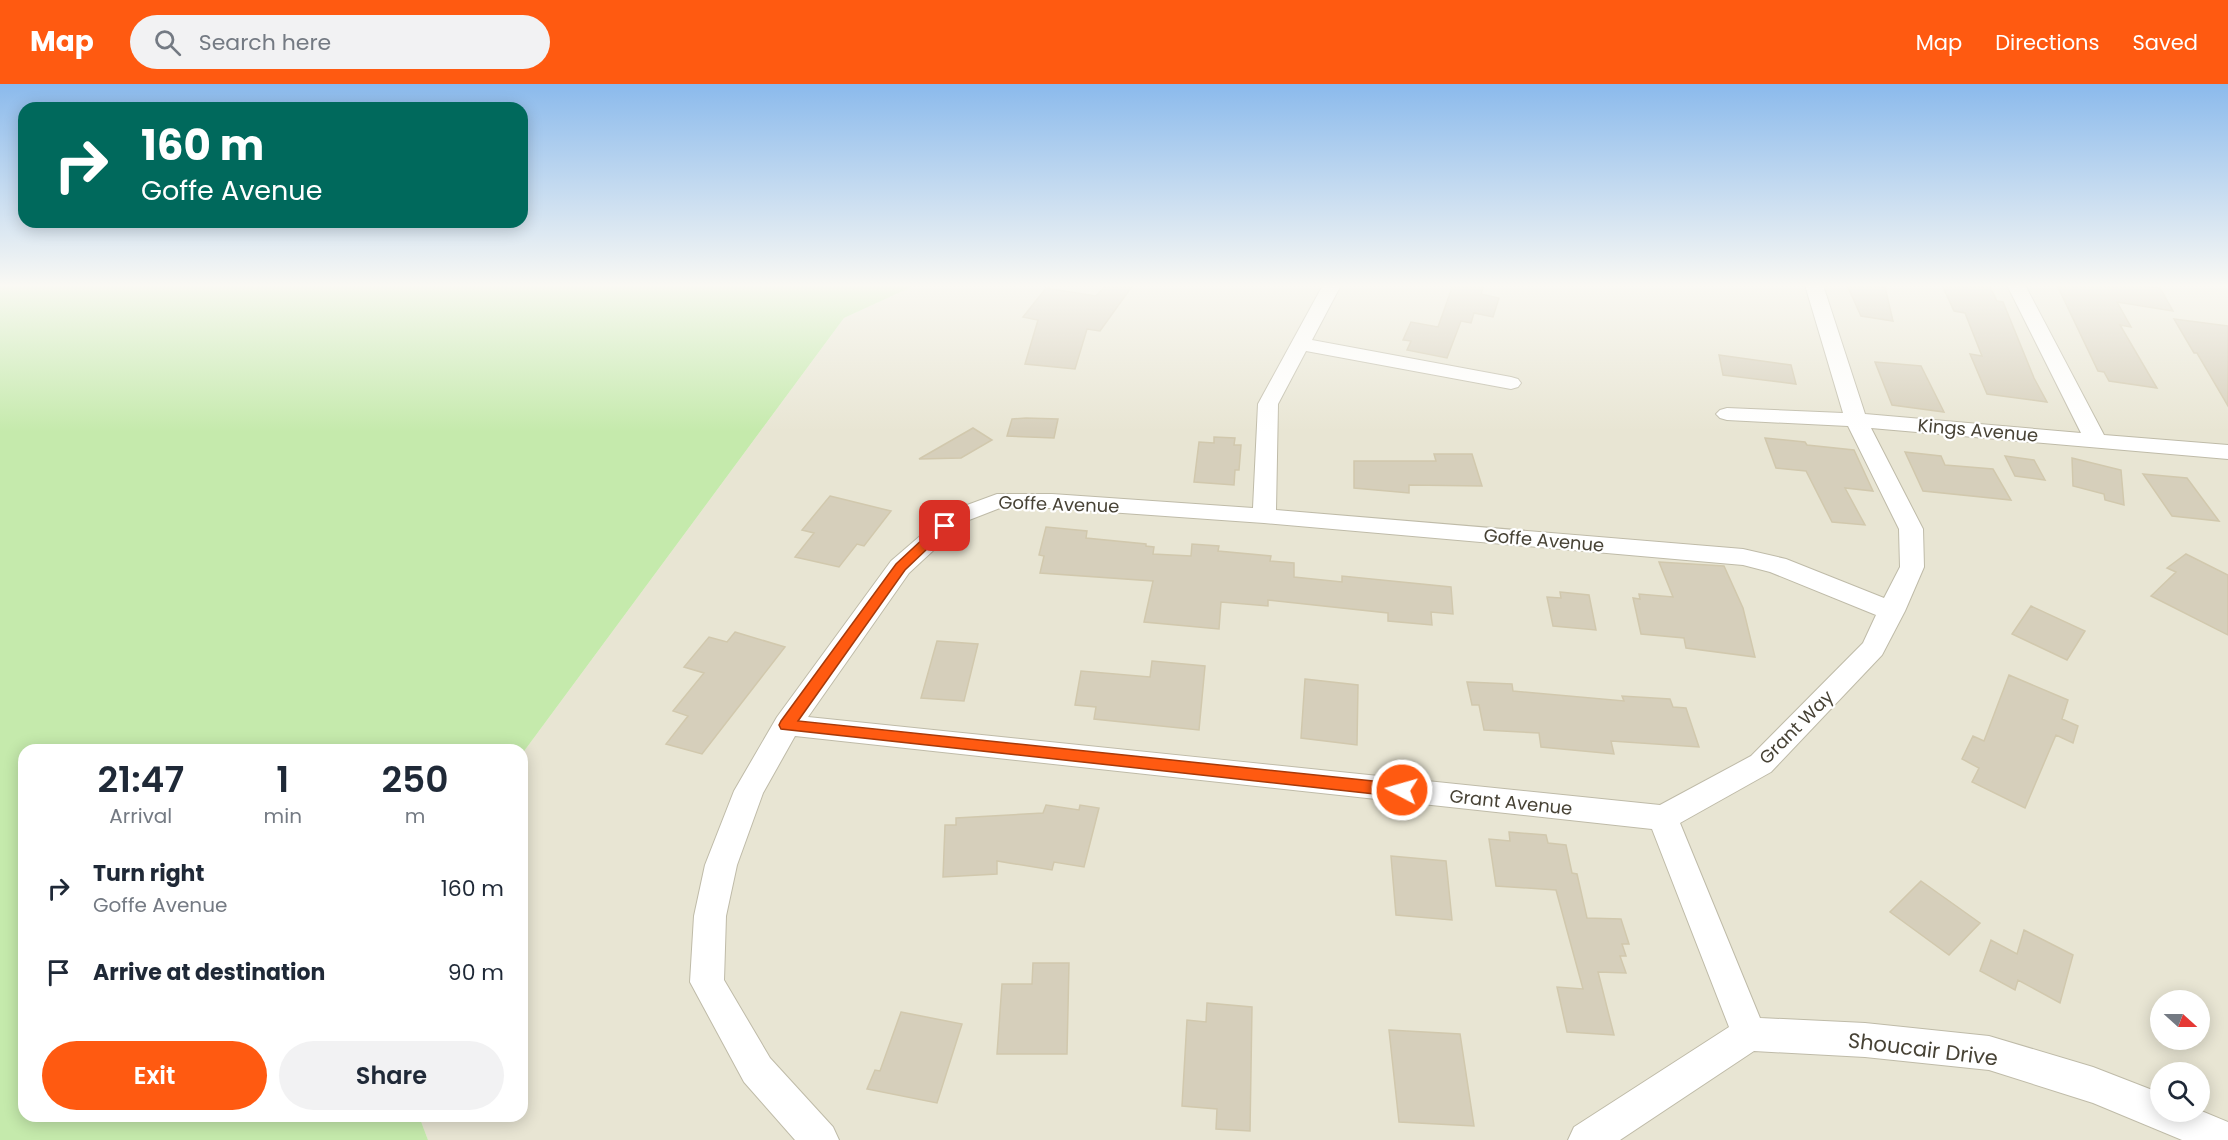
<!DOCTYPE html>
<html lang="en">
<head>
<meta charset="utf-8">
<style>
	:root { --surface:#fff; --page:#f2f2f3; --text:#1f2937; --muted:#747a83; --accent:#ff5a11 }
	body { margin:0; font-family:Poppins,sans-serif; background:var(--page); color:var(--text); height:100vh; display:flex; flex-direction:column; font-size:22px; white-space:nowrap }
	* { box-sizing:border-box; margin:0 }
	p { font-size:20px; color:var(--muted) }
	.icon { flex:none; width:33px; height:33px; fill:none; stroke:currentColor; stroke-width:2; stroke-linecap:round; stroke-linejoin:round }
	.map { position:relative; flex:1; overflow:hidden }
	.side { position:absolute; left:18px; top:660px; width:510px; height:378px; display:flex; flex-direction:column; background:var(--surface); border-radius:18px; box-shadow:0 3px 15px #0003 }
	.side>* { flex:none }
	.hud { position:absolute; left:18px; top:18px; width:510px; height:126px; border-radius:18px; box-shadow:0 3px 15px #0003; background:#00695c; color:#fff; overflow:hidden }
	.needle { width:39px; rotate:111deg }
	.tools { position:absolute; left:2150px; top:906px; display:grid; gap:12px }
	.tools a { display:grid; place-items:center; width:60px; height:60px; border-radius:50%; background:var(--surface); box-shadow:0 3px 15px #0003; font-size:30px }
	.pin { position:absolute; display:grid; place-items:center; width:51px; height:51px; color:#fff; margin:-26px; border-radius:12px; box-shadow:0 3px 9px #0006 }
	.me { position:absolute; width:66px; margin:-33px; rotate:276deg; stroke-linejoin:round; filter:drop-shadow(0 0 4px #0008) }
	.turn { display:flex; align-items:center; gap:21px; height:126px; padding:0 24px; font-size:27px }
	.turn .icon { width:78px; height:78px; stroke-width:2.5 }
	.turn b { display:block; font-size:42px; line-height:51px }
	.eta { display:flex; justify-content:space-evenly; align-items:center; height:102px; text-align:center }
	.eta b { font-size:36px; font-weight:600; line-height:42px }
	.cta { display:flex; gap:12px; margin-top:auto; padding:12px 24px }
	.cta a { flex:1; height:69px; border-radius:36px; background:var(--accent); color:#fff; font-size:24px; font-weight:600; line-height:69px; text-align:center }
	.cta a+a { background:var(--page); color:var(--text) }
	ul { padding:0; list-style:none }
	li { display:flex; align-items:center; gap:18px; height:84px; padding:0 24px }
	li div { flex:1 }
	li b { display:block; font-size:22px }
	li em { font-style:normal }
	header { display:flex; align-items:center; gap:36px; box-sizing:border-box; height:84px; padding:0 30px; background:var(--accent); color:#fff }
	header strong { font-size:28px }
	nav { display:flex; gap:33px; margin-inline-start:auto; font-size:21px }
	.search { width:420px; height:54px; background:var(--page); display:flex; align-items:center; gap:15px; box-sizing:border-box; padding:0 21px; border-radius:33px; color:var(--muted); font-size:22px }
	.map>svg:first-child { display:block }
	.residential { fill:#e8e5d3; fill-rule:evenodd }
	.green { fill:#c5eaac }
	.building { fill:#d6cfbb; stroke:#d1c8ad; stroke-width:1.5 }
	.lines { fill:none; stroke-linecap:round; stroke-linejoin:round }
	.street-casing { stroke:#bfbba8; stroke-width:2 }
	.street { fill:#fff; fill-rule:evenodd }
	.route { fill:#ff5a11; stroke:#a63a0b; stroke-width:1.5 }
	.labels { text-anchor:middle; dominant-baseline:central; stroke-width:4.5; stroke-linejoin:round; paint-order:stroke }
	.street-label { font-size:18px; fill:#474235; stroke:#fff }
	.near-street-label { font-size:21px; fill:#474235; stroke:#fff }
</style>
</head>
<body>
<header>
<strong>Map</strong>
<div class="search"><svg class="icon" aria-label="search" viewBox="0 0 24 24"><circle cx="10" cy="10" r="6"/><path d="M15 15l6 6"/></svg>Search here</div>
<nav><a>Map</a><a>Directions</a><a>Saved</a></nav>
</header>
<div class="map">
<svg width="2228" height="1056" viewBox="0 0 2228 1056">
	<rect width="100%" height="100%" fill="#f4f2e6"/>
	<path class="residential" d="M916,201H2228V1056H428L419,1032H522V670L844,234ZM2160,916H2199V956H2160ZM2160,988H2199V1028H2160Z"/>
	<path class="green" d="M0,201H916L844,234L522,670V666H24V1032H419L428,1056H0Z"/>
	<path class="building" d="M1106,201H1133L1100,247L1087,245L1075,285L1025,280L1038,236L1023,233L1046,204L1096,212Z
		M1453,201H1484L1481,210L1499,214L1493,233L1474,229L1471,239L1461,237L1447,274L1407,266L1411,257L1403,256L1411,238L1438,243Z
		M1847,201L1885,203L1893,237L1861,232Z
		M1942,201H1989L1997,217L2003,218L2034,294L2047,318L1987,310L1970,270L1982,272L1965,229L1954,227Z
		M2057,201H2137L2160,204L2173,227L2117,218L2131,243L2120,241L2157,304L2109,297L2104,288L2098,287Z
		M2174,235L2228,242V322L2197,269H2194Z
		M1719,271L1791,281L1796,300L1723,291Z
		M1875,278L1921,282L1944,328L1892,321Z
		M1026,334L1058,335L1054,354L1007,352L1012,335Z
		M973,344L992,356L961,374L919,375Z
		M1214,353L1235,354L1234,361H1241L1239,386H1235L1234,401L1194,398L1199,358L1214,359Z
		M1765,354L1805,358L1807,361L1854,366L1873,407L1845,404L1865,441L1832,438L1806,387L1776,384Z
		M1905,368L1941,372L1945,381L1993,385L2011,416L1923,407Z
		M1434,370H1472L1482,402L1409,401V409L1354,404V377H1436Z
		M2005,372L2034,376L2045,396L2015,392Z
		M2072,374L2121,386L2124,421L2105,416L2104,410L2073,402Z
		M2143,390L2187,394L2219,437L2172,432Z
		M830,412L891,427L864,462L857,460L839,483L795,473L814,449L802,446Z
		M1046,443L1087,447L1086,454L1146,460V462L1154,463L1153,470L1191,472L1192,460L1219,462L1218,467L1271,472L1270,477L1294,479V493L1342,498V492L1451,503L1453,530L1431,528L1432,541L1388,537V529L1268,516V522L1221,518L1219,545L1144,538L1153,497L1040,489L1044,472L1039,471Z
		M2186,470L2228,491V551L2151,512L2176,488L2167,484Z
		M1659,478L1724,482L1743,524L1755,573L1686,564L1684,554L1641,550L1633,514L1640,515L1639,510L1673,513Z
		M1560,508L1589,511L1596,546L1553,542L1547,513L1561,514Z
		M2031,522L2085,547L2067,576L2012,550Z
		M735,548L785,563L702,670L666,660L688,632L673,627L704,589L684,583L709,553L727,558Z
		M937,557L978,560L964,617L921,614Z
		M1152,577L1205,582L1199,646L1094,635L1096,623L1075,621L1081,587L1150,593Z
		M2009,591L2068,616L2062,635L2078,642L2073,659L2056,651L2025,724L1972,698L1979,684L1962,675L1973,652L1984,657Z
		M1305,595L1358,601L1357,661L1301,654Z
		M1467,598L1512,600L1513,607L1624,617L1622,612L1670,615L1673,623L1686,624L1699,663L1611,657L1614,670L1541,663L1539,649L1484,646L1479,621H1472Z
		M1046,721L1079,726L1080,721L1099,724L1084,783L1054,778L1052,786L997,777V790L943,793L945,741H956V734L1043,729Z
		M1509,748L1546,751L1548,759L1566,761L1572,789L1577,790L1587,834L1621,835L1629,860H1622L1626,872H1620L1626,889L1598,888L1614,951L1567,948L1557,903L1583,905L1556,806L1496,802L1489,755L1510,757Z
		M1391,772L1446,777L1452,836L1396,831Z
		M1921,797L1980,839L1949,871L1890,828Z
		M2024,846L2073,871L2060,919L2018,896L2015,906L1980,887L1991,856L2017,870Z
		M1033,879H1069L1067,970H997L1002,900H1032Z
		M1207,919L1252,923L1250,1047L1216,1045L1217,1025L1182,1022L1187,936L1206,938Z
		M901,928L962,940L937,1019L867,1005L875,986L880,987Z
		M1389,946L1460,950L1474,1042L1399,1038Z"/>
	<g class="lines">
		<defs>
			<path id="street" d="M1323,201H1341L1312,256L1511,293L1518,295L1521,299L1518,303L1511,305L1306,267L1278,320L1276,426L1743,465L1786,475L1884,514L1900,483L1899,445L1848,342L1727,336L1720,334L1716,330L1720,326L1727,324L1843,329L1805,201H1823L1865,330L2081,349L2007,201H2025L2104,351L2228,361V375L1871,344L1923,445L1924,483L1905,527L1882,571L1771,688L1680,739L1760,934L1865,939L1989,952L2093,983L2160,1009V1028L2199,1026L2228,1038V1056H2182L2093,1019L1989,986L1865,973L1754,967L1620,1056H1568L1574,1043L1729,943L1652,745L795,652L763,709L737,781L726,832L724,896L770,974L833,1043L839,1056H795L744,998L690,898L694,832L705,781L734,707L777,633L891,477L948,428L997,410H1052L1253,424L1258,320ZM1000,424H1052L1264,439L1743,481L1770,488L1876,531L1863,559L1751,672L1660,721L808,633L909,489L964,438Z"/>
		</defs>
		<use href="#street" class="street-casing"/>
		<use href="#street" class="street"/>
	</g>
	<linearGradient id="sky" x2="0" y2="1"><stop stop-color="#8bbaec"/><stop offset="0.58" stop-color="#faf9f4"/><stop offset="1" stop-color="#faf9f4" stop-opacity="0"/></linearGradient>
	<rect width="2228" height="348" fill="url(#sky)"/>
	<path class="route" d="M945,438L951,442L949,444L905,486L798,637L1402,700L1408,702L1410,706L1408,711L1402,713L781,645L779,641L781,637L896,480L940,439Z"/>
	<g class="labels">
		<g class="street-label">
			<text transform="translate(1978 346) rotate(5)">Kings Avenue</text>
			<text transform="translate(1059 420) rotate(2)">Goffe Avenue</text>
			<text transform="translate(1544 456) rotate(5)">Goffe Avenue</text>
			<text transform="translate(1796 643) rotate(-45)">Grant Way</text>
			<text transform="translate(1511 718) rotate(6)">Grant Avenue</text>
		</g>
		<g class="near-street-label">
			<text transform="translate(1923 965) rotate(7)">Shoucair Drive</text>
		</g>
	</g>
</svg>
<div class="tools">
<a><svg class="needle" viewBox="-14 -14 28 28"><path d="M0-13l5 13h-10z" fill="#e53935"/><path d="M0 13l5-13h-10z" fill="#747a83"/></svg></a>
<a><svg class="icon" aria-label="search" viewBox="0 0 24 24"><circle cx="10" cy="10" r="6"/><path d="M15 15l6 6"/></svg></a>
</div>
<div class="pin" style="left:945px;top:442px;background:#d93025"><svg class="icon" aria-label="arrive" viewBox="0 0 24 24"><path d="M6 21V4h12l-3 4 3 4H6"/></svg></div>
<svg class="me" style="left:1402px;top:706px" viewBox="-20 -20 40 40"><circle r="17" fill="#ff5a11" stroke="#fff" stroke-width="3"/><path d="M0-11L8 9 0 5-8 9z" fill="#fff"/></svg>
<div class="hud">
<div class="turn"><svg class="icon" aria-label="right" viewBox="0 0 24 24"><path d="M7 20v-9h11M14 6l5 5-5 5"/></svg><div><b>160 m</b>Goffe Avenue</div></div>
</div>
<section class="side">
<div class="eta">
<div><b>21:47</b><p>Arrival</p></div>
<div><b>1</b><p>min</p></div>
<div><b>250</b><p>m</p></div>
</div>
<ul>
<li><svg class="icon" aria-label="right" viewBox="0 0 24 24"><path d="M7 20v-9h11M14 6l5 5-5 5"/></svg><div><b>Turn right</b><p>Goffe Avenue</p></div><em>160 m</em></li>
<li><svg class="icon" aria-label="arrive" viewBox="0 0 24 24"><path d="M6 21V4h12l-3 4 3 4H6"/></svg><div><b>Arrive at destination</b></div><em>90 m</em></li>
</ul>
<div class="cta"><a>Exit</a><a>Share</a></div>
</section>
</div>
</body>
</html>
